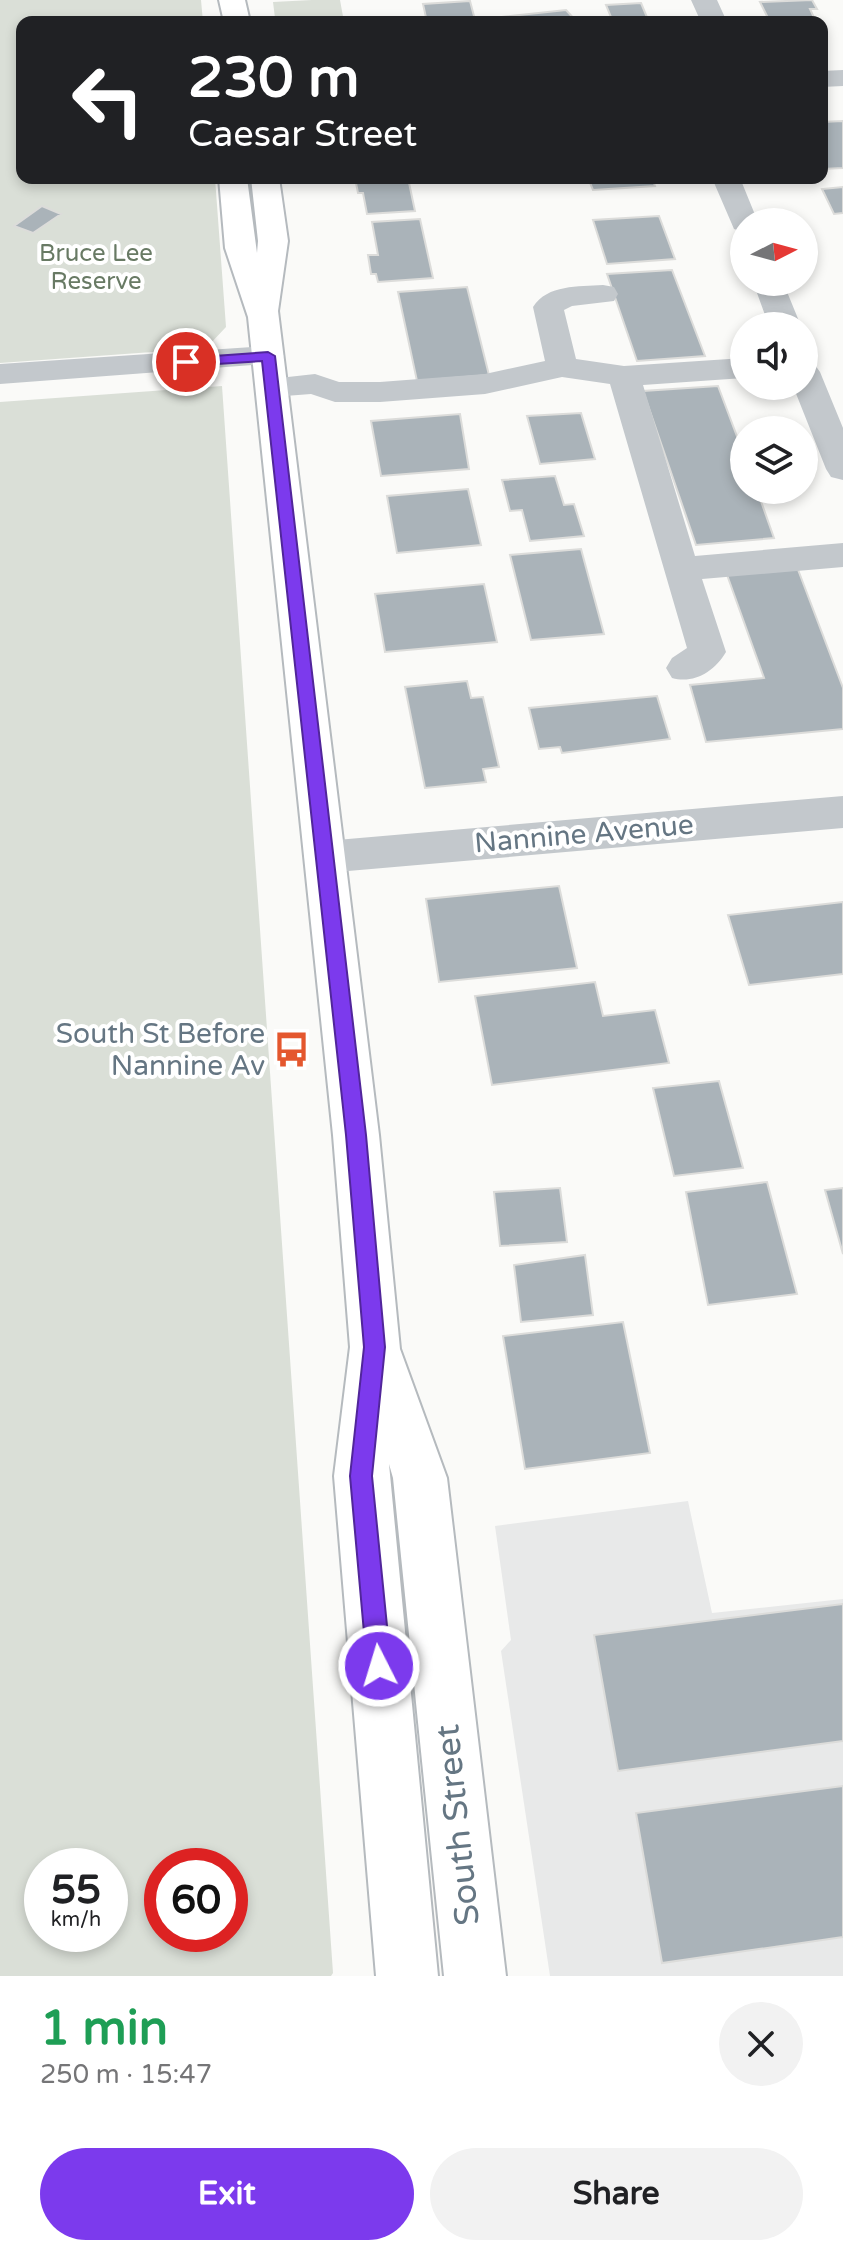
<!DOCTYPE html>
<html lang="en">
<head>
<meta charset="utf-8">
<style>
	:root { --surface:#fff; --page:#f2f2f2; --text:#202124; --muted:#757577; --accent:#7c3aed }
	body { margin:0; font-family:"Varela Round",sans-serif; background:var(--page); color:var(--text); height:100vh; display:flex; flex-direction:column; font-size:30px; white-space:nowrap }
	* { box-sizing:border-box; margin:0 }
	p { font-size:26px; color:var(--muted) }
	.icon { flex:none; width:44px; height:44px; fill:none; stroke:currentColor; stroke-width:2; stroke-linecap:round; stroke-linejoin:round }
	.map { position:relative; height:1976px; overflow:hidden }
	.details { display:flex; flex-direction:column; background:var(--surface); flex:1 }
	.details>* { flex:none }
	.top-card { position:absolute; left:16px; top:16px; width:812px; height:168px; border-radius:16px; box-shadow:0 4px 12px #0003; background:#202124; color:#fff; overflow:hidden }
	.needle { width:52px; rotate:84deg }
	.fabs { position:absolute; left:730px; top:208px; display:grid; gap:16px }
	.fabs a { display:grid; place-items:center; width:88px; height:88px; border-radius:50%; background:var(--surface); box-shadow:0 4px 12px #0003; font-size:40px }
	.speed { position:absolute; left:24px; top:1848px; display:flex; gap:16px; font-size:40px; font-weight:700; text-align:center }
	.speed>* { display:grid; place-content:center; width:104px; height:104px; border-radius:50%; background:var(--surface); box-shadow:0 4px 12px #0003; line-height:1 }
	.speed small { font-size:20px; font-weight:400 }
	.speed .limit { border:12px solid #d22; background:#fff; color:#111 }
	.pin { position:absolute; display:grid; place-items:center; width:68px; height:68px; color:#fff; margin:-34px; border:4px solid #fff; border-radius:50%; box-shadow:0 2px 8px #0007 }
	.me { position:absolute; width:88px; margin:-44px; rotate:355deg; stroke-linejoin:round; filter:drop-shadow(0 0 6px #0008) }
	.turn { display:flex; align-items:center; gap:28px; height:168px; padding:0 40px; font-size:36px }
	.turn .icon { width:104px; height:104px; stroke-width:2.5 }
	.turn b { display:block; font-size:56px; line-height:68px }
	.round { display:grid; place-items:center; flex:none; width:84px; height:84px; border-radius:42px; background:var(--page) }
	.headline { display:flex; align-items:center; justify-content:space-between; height:136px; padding:0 40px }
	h1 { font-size:48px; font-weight:700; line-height:60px; color:#1e9e55 }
	.action { display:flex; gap:16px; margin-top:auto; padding:16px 40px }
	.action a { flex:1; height:92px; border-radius:48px; background:var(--accent); color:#fff; font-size:32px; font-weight:700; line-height:92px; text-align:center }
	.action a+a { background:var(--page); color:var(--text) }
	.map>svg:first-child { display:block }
	.built { fill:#e8e9e9 }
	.green { fill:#dadfd7; fill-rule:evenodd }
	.building { fill:#aab3b9; stroke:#dcdcda; stroke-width:2 }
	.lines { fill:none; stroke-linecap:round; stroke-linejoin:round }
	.major-casing { stroke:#b5babe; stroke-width:4 }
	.minor { fill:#c3c8cc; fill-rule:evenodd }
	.major { fill:#fff; fill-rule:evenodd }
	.route { fill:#7c3aed; stroke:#51269a; stroke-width:2 }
	.labels { text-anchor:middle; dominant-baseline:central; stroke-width:8; stroke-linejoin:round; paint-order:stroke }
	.far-park-label { font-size:24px; fill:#687a64; stroke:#fff }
	.street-label { font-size:28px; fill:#657683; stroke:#fff }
	.poi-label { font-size:28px; fill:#657683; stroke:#fff; text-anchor:end }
	.near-street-label { font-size:34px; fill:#657683; stroke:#fff }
</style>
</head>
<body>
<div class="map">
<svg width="843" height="1976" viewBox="0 0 843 1976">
	<rect width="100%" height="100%" fill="#fafaf8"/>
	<path class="built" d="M688,1501L712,1613L843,1599V1976H550L501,1651L511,1640L495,1526Z"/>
	<path class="green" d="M0,0H201L203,22H22V178H215L226,327L210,344L194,349L0,363Z
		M312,0H340L344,22H270L275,18L273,2Z
		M222,386L333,1973L331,1976H0V402ZM42,1866H110V1934H42ZM162,1866H230V1934H162Z"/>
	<path class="building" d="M812,0L817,9H810L816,22H770L760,2Z
		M470,1L475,20L493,19L494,22H427L423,4Z
		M641,3L649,22H610H613L606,5Z
		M566,10L577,22H503L501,17Z
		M843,121V168L822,169V122Z
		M355,178H408L415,211L367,214L363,193H358Z
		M588,178H652L655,186L593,190Z
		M843,187V213L834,214L822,189Z
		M42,206L61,214L33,233L14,226Z
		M659,216L675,259L607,264L593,220Z
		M420,219L433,278L378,282L376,274H371L368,255H378L372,222Z
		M672,270L705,356L637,361L607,274Z
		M467,287L489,375L417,381L398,292Z
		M718,386L744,455V490H757L774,538L696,545L643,391Z
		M581,413L595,459L540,464L527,416Z
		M460,414L469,469L381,476L371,421Z
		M555,476L564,505L574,504L584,536L530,541L522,510L510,511L502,480Z
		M468,489L481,545L397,553L387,496Z
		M581,549L604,634L531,640L510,555Z
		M797,567L843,688V729L706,742L690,685L764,678L726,572Z
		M484,584L497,642L385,652L375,594Z
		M467,681L471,698L483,697L499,767L483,769L486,782L425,788L405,687Z
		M657,696L670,739L562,753L560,747L539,749L529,708Z
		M559,886L577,968L439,982L426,899Z
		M843,902V974L749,985L728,915Z
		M595,982L603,1016L655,1010L669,1063L492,1085L475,996Z
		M719,1081L743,1168L674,1176L653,1088Z
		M767,1182L797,1294L708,1305L686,1192Z
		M560,1188L567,1242L500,1246L494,1192Z
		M843,1188V1254L825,1190Z
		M585,1255L593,1315L521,1322L514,1265Z
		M623,1322L650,1453L525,1469L503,1336Z
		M843,1604V1741L618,1771L594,1635Z
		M843,1786V1937L662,1963L636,1813Z"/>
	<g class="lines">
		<defs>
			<path id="major" d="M219,0H245L250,22H224Z
				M219,178H247L257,253L258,241L251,178H279L288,241L278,311L379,1135L400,1349L447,1478L506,1976H444L393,1478L389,1464L438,1976H376L334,1476L350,1347L333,1135L248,317L225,248Z"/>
		</defs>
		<use href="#major" class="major-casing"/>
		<path class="minor" d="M691,0H717L727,22H701Z
			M843,70V86L822,87V71Z
			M712,178H740L758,222H744V232L734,229Z
			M753,282H783L801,326H769Z
			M603,285L614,287L618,294L614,301L572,306L564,310L576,359L624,366L744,358V378L643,385L695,556L843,543V567L702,579L726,652C714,672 694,684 672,678L666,668L672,658L687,648L610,384L562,377L485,394L380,402H335L311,394L272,397L261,394L256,387L261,380L315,374L339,382H380L485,374L545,361L533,307C548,284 578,287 603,285Z
			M268,346L279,349L284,356L279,363L0,384V364Z
			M804,362L815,365L820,372L843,428V480L831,477L826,469L793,386H804Z
			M843,796V828L325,873L310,868L304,857L310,846L325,841Z"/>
		<use href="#major" class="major"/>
	</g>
	<path class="route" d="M268,352L275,356L366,1135L385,1347L372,1476L391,1666L387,1674L379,1678L370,1674L367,1666L350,1476L364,1347L346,1135L262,361L186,366L179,362L186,358Z"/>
	<defs>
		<symbol id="bus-bare" viewBox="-9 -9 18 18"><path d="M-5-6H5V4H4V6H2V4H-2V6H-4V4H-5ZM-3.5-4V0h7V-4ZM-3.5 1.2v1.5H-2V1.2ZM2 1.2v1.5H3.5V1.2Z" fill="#e4572e" stroke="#fff" stroke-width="2.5" paint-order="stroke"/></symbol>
	</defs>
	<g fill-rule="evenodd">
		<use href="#bus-bare" x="266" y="1024" width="51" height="51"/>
	</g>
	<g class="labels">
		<g class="far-park-label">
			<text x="96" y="253">Bruce Lee<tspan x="96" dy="28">Reserve</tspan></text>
		</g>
		<g class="street-label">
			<text transform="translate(584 834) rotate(-5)">Nannine Avenue</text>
		</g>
		<g class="poi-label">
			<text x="265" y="1034">South St Before<tspan x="265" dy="32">Nannine Av</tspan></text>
		</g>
		<g class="near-street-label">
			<text transform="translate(458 1825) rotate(-96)">South Street</text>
		</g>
	</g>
</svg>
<div class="fabs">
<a><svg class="needle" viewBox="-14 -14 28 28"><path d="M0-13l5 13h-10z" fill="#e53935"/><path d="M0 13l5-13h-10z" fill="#757577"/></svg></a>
<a><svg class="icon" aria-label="sound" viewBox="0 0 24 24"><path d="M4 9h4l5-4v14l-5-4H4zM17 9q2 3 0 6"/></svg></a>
<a><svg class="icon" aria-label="layers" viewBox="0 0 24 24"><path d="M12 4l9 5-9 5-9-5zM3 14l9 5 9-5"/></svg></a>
</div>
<div class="speed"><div>55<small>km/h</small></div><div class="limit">60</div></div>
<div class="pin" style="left:186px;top:362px;background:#d93025"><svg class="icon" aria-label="arrive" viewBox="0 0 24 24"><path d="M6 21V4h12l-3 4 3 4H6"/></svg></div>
<svg class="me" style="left:379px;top:1666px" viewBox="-20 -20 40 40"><circle r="17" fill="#7c3aed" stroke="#fff" stroke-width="3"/><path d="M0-11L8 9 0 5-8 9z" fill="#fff"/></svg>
<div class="top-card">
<div class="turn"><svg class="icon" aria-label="left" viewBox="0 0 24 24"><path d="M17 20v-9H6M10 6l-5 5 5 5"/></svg><div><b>230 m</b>Caesar Street</div></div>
</div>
</div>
<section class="details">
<div class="headline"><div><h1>1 min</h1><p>250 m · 15:47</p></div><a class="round"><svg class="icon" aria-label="close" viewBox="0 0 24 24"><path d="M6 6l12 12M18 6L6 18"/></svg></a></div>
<div class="action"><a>Exit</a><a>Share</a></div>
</section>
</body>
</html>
